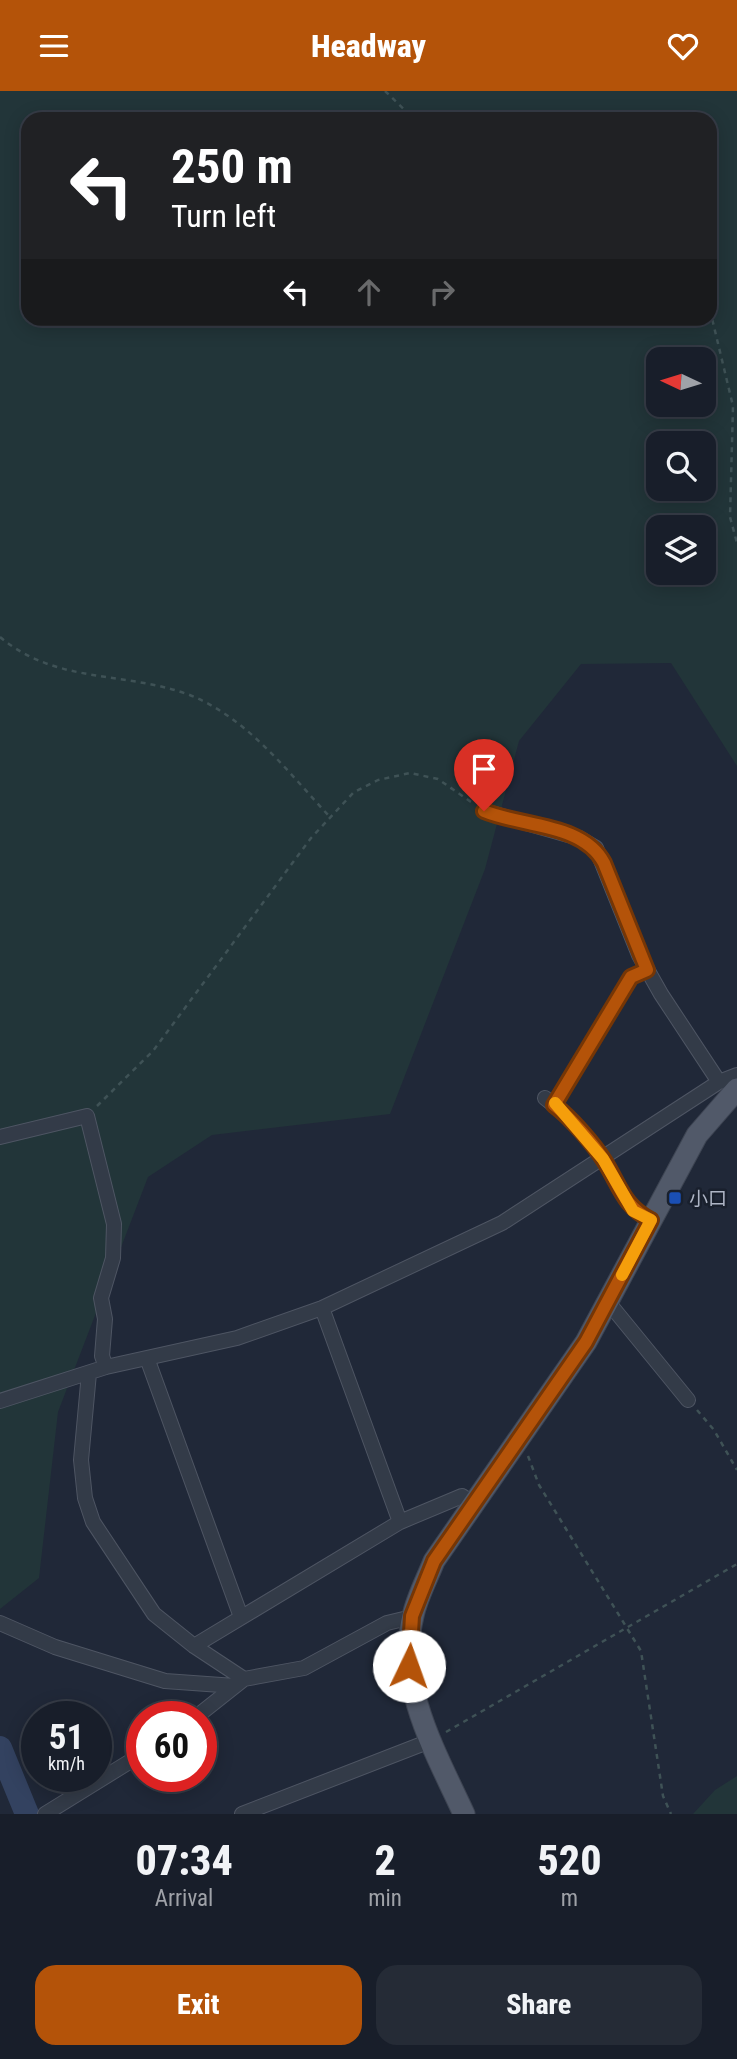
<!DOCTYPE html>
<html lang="en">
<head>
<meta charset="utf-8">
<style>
	:root { --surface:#181e2a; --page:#252b36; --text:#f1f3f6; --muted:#9fa2a8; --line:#363c47; --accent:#b45309 }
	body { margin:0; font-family:"Roboto Condensed","Noto Sans JP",sans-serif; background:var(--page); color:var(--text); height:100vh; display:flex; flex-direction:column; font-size:26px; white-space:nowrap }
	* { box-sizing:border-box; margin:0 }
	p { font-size:23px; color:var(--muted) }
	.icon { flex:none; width:38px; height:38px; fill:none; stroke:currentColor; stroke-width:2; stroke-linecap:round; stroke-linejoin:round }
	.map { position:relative; height:1723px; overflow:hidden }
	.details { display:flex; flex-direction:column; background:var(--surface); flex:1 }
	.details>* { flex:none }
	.guide { position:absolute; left:21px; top:21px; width:696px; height:214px; border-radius:21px; box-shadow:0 4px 18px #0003,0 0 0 2px var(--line); background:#202124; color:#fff; overflow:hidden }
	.needle { width:46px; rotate:274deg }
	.tools { position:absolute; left:646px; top:256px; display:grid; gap:14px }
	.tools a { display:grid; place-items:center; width:70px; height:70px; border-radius:14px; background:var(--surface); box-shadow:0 4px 18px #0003,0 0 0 2px var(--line); font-size:35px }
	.speed { position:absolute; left:21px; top:1610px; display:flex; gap:14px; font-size:35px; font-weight:700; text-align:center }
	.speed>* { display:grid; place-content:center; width:91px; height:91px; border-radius:50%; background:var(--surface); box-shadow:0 4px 18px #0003,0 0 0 2px var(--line); line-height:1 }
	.speed small { font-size:18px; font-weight:400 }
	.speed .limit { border:10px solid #d22; background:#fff; color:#111 }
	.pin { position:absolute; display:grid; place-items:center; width:60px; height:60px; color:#fff; margin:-72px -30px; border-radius:50% 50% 50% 0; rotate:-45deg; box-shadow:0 0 7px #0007 }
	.pin .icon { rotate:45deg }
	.me { position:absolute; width:77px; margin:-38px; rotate:3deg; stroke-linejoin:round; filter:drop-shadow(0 0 5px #0008) }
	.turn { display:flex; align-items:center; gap:24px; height:147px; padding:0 35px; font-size:32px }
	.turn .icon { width:91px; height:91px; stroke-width:2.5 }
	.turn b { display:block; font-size:49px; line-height:60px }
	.lanes { display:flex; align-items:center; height:66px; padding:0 35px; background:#0003; justify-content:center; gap:35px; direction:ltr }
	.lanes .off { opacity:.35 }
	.eta { display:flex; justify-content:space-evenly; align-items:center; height:119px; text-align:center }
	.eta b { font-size:42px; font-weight:800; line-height:49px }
	.cta { display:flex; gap:14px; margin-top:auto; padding:14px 35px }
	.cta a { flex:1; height:80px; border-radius:21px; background:var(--accent); color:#fff; font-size:28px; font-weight:800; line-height:80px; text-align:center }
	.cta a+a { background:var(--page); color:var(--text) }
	header { display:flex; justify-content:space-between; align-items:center; height:91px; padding:0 35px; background:var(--accent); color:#fff; font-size:32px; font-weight:800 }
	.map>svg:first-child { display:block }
	.green { fill:#223539; fill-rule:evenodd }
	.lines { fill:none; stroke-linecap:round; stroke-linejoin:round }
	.river { stroke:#334260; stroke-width:24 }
	.minor-casing { stroke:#4e5563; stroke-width:16 }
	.primary-casing { stroke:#3d4452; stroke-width:23 }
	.path { stroke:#3f5256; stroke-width:2.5; stroke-dasharray:5 5; stroke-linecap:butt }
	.minor { stroke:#333b48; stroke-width:14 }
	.primary { stroke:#515969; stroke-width:21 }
	.route-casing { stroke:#753606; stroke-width:18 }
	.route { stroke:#b45309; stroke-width:12 }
	.slow { stroke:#f59e0b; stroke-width:12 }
	.transit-dot { fill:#1a4fb4; stroke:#19202d; stroke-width:2.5 }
	.labels { text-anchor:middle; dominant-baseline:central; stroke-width:5; stroke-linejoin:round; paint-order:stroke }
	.poi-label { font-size:19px; fill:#aeb5c5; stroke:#19202d; text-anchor:start }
</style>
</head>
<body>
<header><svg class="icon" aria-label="menu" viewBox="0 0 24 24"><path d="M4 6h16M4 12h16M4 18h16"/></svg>Headway<svg class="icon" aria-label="heart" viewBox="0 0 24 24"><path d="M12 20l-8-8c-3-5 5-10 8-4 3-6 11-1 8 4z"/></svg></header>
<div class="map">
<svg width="737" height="1723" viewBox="0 0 737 1723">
	<rect width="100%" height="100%" fill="#202838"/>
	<path class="green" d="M0,0H737V675L671,572L581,573L519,650L485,778L390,1023L212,1044L148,1086L58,1321L39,1487L0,1518ZM28,28H710V228H28ZM658,268H704V313H658ZM658,352H704V397H658ZM658,436H704V481H658Z
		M737,1685V1723H693L715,1699Z"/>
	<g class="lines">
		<path class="river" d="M0,1657L27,1723"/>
		<defs>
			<path id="minor" d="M484,720L579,747L596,757L639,864L661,903L719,991
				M545,1007C567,1024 589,1046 604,1070C620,1095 624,1115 651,1129
				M554,1014L631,886L647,879
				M0,1046L87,1025L114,1133L113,1167L101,1207L105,1228L102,1265L106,1276
				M608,1211L688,1309
				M322,1217L400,1431
				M147,1267L241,1526
				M89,1282L81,1369L85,1407L93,1431L154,1523L194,1555L244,1588
				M0,1310L106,1276L237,1247L322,1217L502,1132L719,991L737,984
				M0,1532L55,1556L165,1590L235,1595
				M194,1555L400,1431L462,1405L474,1413
				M196,1626L244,1588L304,1577L387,1532L412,1526
				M45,1723L142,1663
				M242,1723L430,1650"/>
			<path id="primary" d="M464,1723C436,1662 396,1594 413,1525C417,1506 427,1488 434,1470L586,1251L697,1044L737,998"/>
		</defs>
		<use href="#minor" class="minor-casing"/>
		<use href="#primary" class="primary-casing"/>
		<path class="path" d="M385,0L414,28
			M710,219L733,315L730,426L737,452
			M0,546C56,593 122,580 187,603C246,625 288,681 329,725
			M97,1015L153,960L311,747L354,701L378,689L410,682L438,688L474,713
			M697,1319L714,1339L737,1379
			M528,1365L539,1394L641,1560L663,1705L671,1723
			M446,1641L737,1473"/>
		<use href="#minor" class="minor"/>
		<use href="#primary" class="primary"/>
	</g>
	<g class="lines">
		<defs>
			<path id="route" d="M409,1575L412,1525L434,1470L586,1251L651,1129C624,1116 620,1095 605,1071C594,1053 570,1026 554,1014L631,886L647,879L604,772C583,732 522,736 484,720"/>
		</defs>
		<use href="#route" class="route-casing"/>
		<use href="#route" class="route"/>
		<path class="slow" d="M555,1012L603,1068L633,1120L651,1129L622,1184"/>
	</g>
	<rect class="transit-dot" x="668" y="1100" width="14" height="14" rx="3.5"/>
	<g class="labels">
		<g class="poi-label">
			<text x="689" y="1107">小口</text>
		</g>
	</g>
</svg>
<div class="tools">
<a><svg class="needle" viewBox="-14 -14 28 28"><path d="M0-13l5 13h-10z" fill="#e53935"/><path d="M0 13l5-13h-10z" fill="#9fa2a8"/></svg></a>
<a><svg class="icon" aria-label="search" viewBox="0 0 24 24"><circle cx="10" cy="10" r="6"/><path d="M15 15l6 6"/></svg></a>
<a><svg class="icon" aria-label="layers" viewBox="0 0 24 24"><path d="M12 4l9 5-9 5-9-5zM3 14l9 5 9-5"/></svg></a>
</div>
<div class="speed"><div>51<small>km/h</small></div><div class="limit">60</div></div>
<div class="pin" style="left:484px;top:720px;background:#d93025"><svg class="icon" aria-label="arrive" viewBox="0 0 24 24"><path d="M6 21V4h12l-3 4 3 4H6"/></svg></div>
<svg class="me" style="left:409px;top:1575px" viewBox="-20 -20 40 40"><circle r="19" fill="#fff"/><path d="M0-13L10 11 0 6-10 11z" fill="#b45309"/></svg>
<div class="guide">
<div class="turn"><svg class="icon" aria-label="left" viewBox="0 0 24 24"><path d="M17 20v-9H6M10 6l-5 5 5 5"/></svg><div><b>250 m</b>Turn left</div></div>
<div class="lanes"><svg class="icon" aria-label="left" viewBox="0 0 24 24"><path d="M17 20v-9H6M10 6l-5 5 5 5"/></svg><svg class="icon off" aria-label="ahead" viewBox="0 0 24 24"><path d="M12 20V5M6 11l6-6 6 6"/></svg><svg class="icon off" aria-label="right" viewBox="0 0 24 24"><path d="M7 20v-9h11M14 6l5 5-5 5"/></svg></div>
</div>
</div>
<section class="details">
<div class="eta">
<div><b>07:34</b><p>Arrival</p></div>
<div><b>2</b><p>min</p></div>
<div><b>520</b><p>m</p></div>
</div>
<div class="cta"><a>Exit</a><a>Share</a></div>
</section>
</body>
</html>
